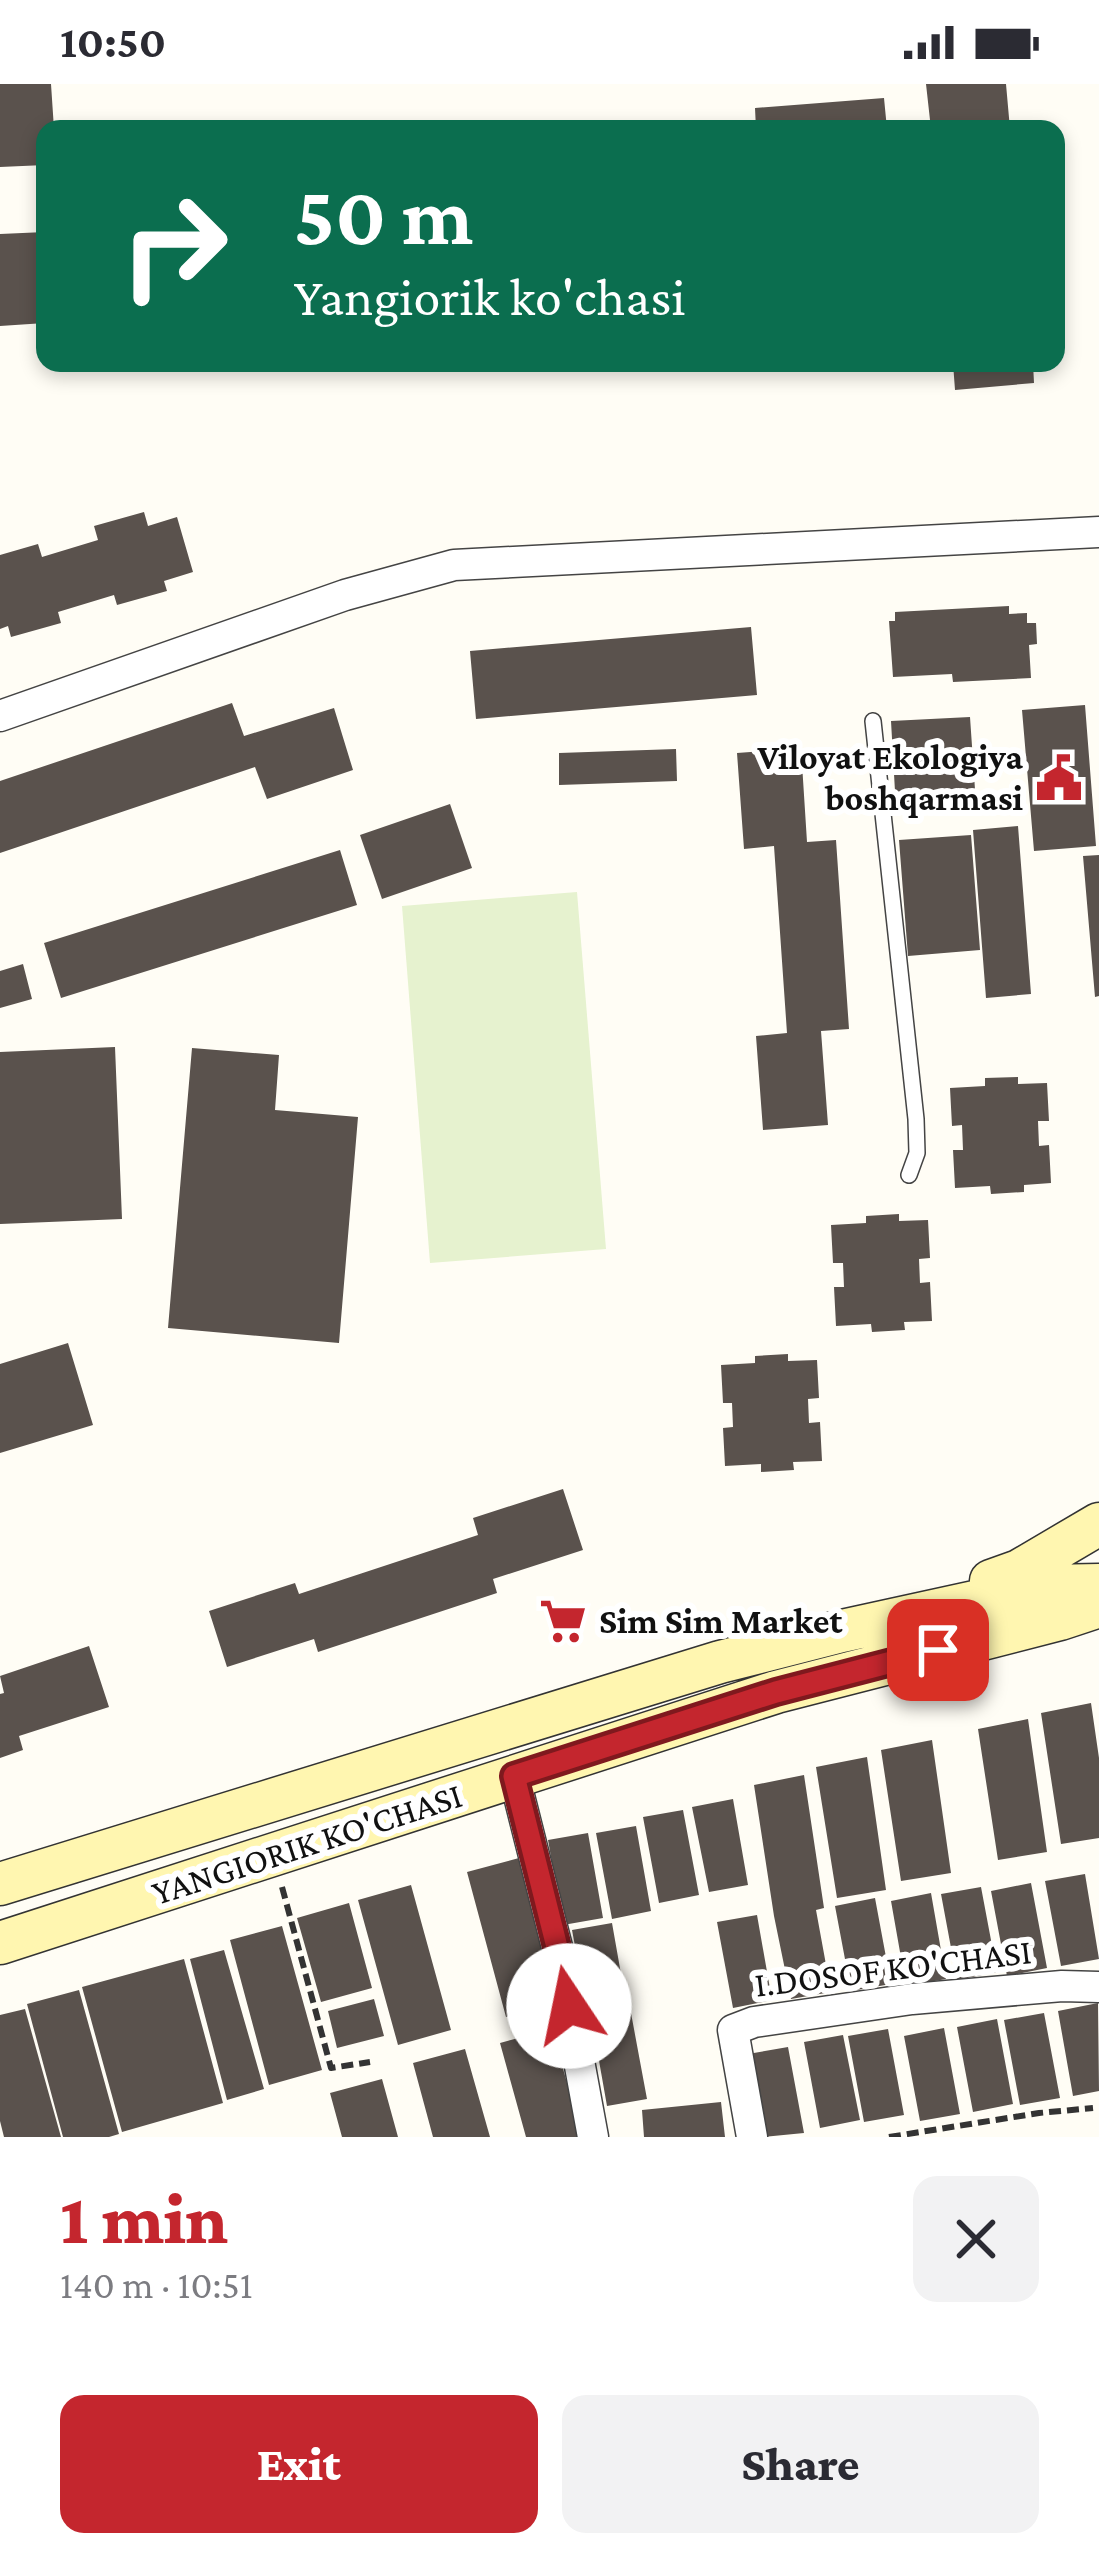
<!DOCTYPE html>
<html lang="en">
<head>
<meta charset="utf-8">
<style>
	:root { --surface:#fff; --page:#f2f2f3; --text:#2b2b33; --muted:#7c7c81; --accent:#c4262e }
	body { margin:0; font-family:"Crimson Pro",serif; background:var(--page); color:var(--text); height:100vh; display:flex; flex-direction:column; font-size:45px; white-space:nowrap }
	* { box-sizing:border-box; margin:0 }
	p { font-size:39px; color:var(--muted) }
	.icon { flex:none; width:66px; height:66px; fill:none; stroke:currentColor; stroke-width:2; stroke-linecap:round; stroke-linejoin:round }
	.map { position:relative; height:2053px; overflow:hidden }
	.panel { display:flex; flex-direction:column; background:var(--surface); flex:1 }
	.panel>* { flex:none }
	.guide { position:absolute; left:36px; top:36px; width:1029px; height:252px; border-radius:24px; box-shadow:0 6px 18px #0003; background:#0b6e4f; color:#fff; overflow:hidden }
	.pin { position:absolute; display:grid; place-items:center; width:102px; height:102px; color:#fff; margin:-51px; border-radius:24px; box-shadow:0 6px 18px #0006 }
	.me { position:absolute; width:132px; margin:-66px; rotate:349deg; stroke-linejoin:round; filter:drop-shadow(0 0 9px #0008) }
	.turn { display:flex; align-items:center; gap:42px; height:252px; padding:0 60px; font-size:54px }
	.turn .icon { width:156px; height:156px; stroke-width:2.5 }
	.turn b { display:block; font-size:84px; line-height:102px }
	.round { display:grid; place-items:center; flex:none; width:126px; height:126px; border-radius:24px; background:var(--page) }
	.head { display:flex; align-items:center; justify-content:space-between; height:204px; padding:0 60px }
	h1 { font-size:72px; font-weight:800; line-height:90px; color:var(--accent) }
	.cta { display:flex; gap:24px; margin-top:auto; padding:24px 60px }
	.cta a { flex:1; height:138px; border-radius:24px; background:var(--accent); color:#fff; font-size:48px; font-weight:800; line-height:138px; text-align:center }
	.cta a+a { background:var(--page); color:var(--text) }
	.status { display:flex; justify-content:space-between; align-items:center; height:84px; padding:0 60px; background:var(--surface); direction:ltr }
	.status svg { height:33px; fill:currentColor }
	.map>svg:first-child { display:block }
	.pitch { fill:#e6f2cf }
	.building { fill:#5a524d }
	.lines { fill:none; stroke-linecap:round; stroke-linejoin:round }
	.service-casing { stroke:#444; stroke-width:18 }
	.minor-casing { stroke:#444; stroke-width:33 }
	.secondary-casing { stroke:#333; stroke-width:45 }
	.path { stroke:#333; stroke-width:6; stroke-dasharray:12 6; stroke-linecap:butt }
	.service { stroke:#fff; stroke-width:15 }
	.minor { stroke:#fff; stroke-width:30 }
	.secondary { stroke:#fff6b0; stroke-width:42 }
	.route-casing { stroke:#7f191e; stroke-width:30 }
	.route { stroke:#c4262e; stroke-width:21 }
	.labels { text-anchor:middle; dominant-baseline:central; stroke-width:12; stroke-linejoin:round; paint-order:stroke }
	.poi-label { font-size:36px; font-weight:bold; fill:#111; stroke:#fff; text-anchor:end }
	.street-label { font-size:36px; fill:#111; stroke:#fff }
</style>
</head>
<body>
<div class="status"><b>10:50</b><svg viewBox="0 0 49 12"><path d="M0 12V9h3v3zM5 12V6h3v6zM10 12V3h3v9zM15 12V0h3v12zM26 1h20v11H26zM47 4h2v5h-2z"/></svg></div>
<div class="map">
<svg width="1099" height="2053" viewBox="0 0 1099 2053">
	<rect width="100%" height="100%" fill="#fffdf5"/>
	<path class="pitch" d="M577,808L606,1165L430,1179L402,822Z"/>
	<path class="building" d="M0,0H51L54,45H45V81L0,83Z
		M926,0H1006L1010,45H931Z
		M884,14L887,45H756L755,24Z
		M45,148V239L0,242V150Z
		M953,279H1033L1034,299L955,306Z
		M144,428L148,442L177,433L193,488L164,497L167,507L117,521L114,511L58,528L61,539L11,553L8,542L0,545V471L38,460L42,473L98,456L94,442Z
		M1009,522V530L1027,529V539H1036L1037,560L1029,561L1031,594L953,598L952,590L893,593L889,537H895V528Z
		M751,543L757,611L476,635L470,567Z
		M232,619L244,652L334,624L353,686L267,715L255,683L0,769V697Z
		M1085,621L1096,762L1034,767L1022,626Z
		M970,633L976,720L896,725L891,637Z
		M801,664L807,758L836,756L849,945L821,947L828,1041L763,1046L756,952L787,949L774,762L744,765L737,669Z
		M676,665L677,697L559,701V669Z
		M450,720L472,784L382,815L360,751Z
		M1018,742L1031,910L986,914L973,746Z
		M971,751L980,866L908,872L899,756Z
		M340,766L357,821L61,914L44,859Z
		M1099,771V912L1095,913L1083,772Z
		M23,880L32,915L0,924V887Z
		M115,963L122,1135L0,1140V968Z
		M192,964L279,971L275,1026L358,1033L339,1259L168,1244Z
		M1018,993V1000L1047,999L1049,1037H1038L1039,1062L1049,1061L1051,1099L1024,1101V1108L991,1110L990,1102L955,1104L953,1066H963L962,1041L952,1042L950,1004L985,1002V994Z
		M899,1130V1137L928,1136L930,1174L919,1175L920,1199L930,1198L932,1237L904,1238L905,1246L872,1248L871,1240L836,1242L834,1203H844L843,1179H833L831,1141L866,1139V1132Z
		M68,1259L93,1341L0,1369V1280Z
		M788,1270V1277L817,1276L819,1314L808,1315L809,1339L820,1338L822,1377L793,1378L794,1386L761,1388V1380L725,1382L723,1344L733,1343L732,1319H723L721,1281L755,1279V1272Z
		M563,1405L583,1466L493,1495L497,1509L318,1568L314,1555L227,1583L209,1527L295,1499L299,1510L478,1451L473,1434Z
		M89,1562L109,1623L19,1652L23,1666L0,1674V1610L4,1609L0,1592Z
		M1091,1619L1099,1674V1754L1061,1760L1041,1629Z
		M1028,1635L1047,1768L998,1776L978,1645Z
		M932,1656L951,1789L901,1797L881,1666Z
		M867,1673L886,1806L837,1814L816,1683Z
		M804,1691L824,1824L816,1826L831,1908L791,1915L774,1832L754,1701Z
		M733,1715L748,1801L709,1808L692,1723Z
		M683,1726L699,1811L659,1819L643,1733Z
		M636,1742L651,1827L612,1835L596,1749Z
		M588,1749L603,1834L563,1841L548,1756Z
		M519,1774L558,1919L506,1933L467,1788Z
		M1085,1790L1099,1875L1061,1882L1045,1797Z
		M1031,1799L1047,1884L1007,1892L991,1807Z
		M411,1801L451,1946L398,1961L358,1816Z
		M981,1803L997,1888L957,1896L941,1810Z
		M931,1809L946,1895L906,1902L891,1817Z
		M875,1814L891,1900L851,1907L835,1822Z
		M349,1819L372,1904L321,1918L297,1834Z
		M757,1831L772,1916L733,1924L717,1838Z
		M612,1839L627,1924L588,1932L572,1846Z
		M282,1842L322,1986L269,2001L230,1856Z
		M224,1866L264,2005L227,2016L190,1875Z
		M184,1875L223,2019L122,2048L82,1903Z
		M79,1906L119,2050L109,2053H63L27,1920Z
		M374,1915L384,1952L337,1964L328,1927Z
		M1098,1919L1099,2007L1073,2012L1058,1927Z
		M25,1925L61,2053H4L0,2037V1931Z
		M631,1929L647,2015L607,2022L592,1937Z
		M1044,1929L1060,2014L1020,2021L1004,1936Z
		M997,1935L1013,2020L973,2028L957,1943Z
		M944,1944L960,2030L920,2037L904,1952Z
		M552,1945L582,2053H526L500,1959Z
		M888,1945L904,2031L864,2038L848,1952Z
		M843,1951L860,2036L820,2044L804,1958Z
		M788,1963L804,2049L763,2053L748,1970Z
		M465,1965L490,2053H433L413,1979Z
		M382,1995L398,2053H342L330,2009Z
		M721,2018L725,2053H644L642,2026Z"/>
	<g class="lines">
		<defs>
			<path id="service" d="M873,637L916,1035L917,1069L909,1091"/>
			<path id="minor" d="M0,632L345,511L454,481L1099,448
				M514,1692L561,1879L593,2053
				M752,2053L733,1946L754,1938L912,1915L1062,1902L1099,1903"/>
			<path id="secondary" d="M991,1497L1019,1487L1099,1440
				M0,1800L720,1578L842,1547L1048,1502L1099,1501
				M0,1859L776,1608L1060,1535L1099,1522"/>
		</defs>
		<use href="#service" class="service-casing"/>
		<use href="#minor" class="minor-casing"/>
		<use href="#secondary" class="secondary-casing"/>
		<path class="path" d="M282,1803L331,1984L370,1978
			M889,2053L1039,2029L1093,2024"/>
		<use href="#service" class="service"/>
		<use href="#minor" class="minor"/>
		<use href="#secondary" class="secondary"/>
	</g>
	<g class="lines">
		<defs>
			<path id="route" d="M569,1922L561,1879L514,1692L776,1608L938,1566"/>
		</defs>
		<use href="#route" class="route-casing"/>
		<use href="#route" class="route"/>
	</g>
	<defs>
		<symbol id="civic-bare" viewBox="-9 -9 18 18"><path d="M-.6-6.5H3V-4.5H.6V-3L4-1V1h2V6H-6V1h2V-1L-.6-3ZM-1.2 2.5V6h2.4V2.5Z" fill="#c4262e" stroke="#fff" stroke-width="2.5" paint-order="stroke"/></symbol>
		<symbol id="supermarket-bare" viewBox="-9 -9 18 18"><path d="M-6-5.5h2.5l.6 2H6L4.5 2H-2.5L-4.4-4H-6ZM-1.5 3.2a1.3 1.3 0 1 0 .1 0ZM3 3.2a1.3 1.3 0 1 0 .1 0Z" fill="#c4262e" stroke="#fff" stroke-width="2.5" paint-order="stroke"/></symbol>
	</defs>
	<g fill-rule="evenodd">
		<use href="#civic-bare" x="1026" y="661" width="66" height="66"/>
		<use href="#supermarket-bare" x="530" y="1504" width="66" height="66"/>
	</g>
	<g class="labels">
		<g class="poi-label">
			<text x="1023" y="673">Viloyat Ekologiya<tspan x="1023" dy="41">boshqarmasi</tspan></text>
			<text x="599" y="1537" text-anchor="start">Sim Sim Market</text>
		</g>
		<g class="street-label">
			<text transform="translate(307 1760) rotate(-18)">YANGIORIK KO'CHASI</text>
			<text transform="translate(893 1884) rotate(-7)">I.DOSOF KO'CHASI</text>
		</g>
	</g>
</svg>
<div class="pin" style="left:938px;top:1566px;background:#d93025"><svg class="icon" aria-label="arrive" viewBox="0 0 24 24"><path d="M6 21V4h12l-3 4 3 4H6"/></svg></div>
<svg class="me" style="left:569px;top:1922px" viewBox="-20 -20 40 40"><circle r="19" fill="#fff"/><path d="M0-13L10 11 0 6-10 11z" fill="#c4262e"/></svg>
<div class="guide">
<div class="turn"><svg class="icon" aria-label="right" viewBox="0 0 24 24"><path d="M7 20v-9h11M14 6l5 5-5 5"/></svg><div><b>50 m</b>Yangiorik ko'chasi</div></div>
</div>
</div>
<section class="panel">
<div class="head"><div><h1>1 min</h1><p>140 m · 10:51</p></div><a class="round"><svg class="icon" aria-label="close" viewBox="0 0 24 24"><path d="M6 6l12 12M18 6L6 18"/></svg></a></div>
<div class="cta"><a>Exit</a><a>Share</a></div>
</section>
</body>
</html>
